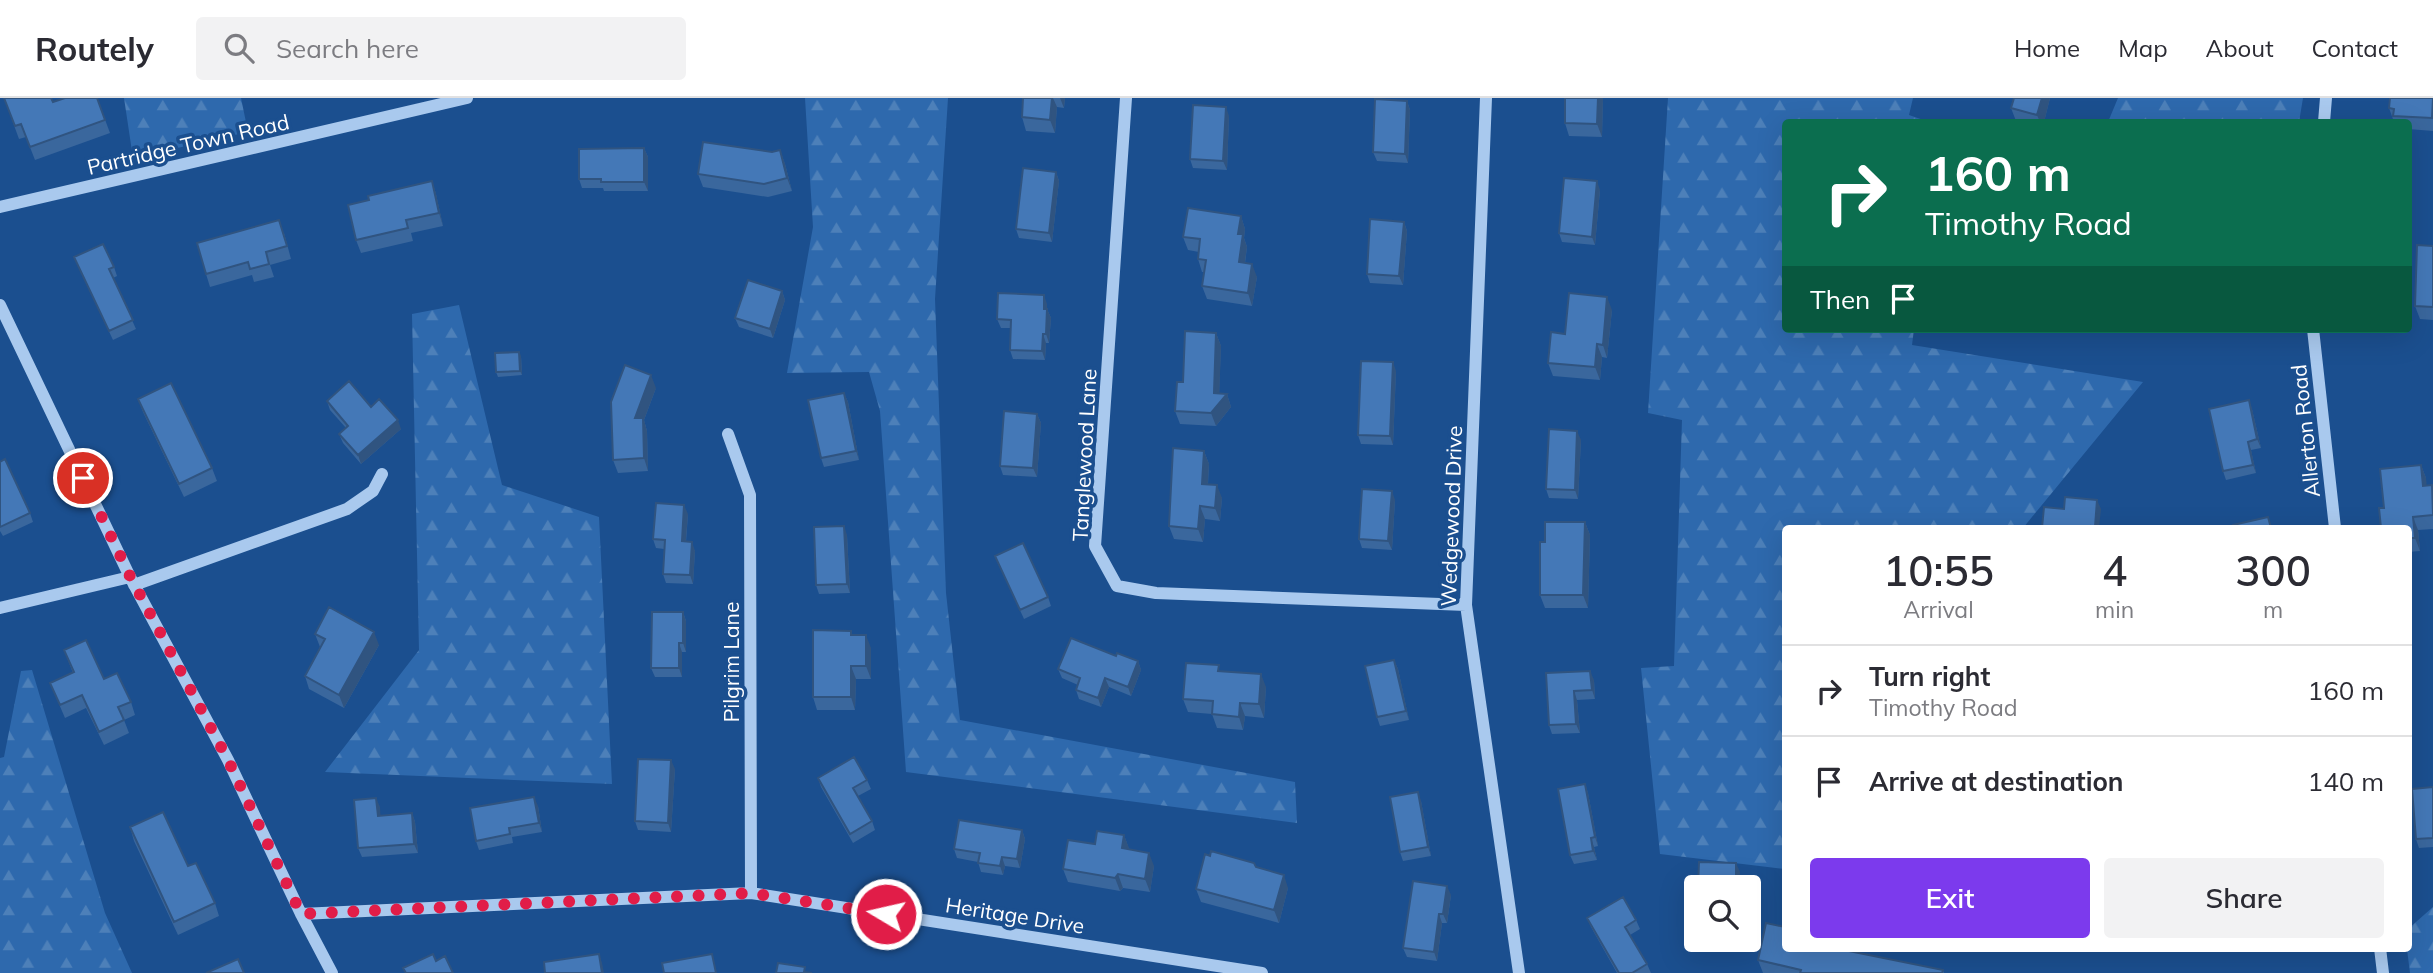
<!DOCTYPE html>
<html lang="en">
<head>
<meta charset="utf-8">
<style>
	:root { --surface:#fff; --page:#f2f2f3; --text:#2b2b33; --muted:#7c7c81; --line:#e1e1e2; --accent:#7c3aed }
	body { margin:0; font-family:Mulish,sans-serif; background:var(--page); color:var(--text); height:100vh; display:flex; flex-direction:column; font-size:26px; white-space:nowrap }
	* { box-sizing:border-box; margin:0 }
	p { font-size:23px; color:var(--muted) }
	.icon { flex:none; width:38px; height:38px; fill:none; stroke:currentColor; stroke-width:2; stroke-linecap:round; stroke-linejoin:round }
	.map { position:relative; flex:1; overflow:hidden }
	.panel { position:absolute; left:1782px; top:427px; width:630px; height:427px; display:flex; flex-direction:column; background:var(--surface); border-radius:7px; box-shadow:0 7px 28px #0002 }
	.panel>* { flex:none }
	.hud { position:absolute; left:1782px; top:21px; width:630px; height:214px; border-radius:7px; box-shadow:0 7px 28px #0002; background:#0b6e4f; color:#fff; overflow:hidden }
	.tools { position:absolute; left:1684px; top:777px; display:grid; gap:14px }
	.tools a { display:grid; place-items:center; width:77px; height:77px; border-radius:7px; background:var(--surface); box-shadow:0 7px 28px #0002; font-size:35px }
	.pin { position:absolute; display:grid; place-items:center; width:60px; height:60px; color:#fff; margin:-30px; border:4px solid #fff; border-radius:50%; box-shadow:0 2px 7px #0007 }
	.me { position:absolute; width:77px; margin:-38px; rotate:279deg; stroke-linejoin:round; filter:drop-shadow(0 0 5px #0008) }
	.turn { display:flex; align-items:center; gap:24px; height:147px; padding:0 28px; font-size:32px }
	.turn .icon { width:91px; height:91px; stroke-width:2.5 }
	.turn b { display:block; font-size:49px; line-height:60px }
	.then { display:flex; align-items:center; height:66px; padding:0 28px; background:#0003; gap:14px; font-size:26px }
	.eta { display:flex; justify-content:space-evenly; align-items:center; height:119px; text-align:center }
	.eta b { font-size:42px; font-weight:600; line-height:49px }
	.action { display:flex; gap:14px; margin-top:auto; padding:14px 28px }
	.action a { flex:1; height:80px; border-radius:7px; background:var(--accent); color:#fff; font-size:28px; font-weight:600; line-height:80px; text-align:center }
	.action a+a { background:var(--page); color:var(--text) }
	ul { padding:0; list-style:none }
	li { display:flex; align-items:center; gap:21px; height:91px; padding:0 28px; border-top:2px solid var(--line) }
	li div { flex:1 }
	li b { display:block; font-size:26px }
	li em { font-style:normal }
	header { display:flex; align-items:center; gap:42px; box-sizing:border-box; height:98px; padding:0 35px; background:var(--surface); border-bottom:2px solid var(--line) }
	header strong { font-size:33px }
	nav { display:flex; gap:38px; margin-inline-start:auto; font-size:24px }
	.search { width:490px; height:63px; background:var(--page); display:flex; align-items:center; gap:18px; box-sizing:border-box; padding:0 24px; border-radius:7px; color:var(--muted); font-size:26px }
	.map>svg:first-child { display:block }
	.forest { fill:url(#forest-firs) }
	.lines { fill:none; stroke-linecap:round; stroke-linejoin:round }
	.minor { stroke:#a9c9ee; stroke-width:12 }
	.wall { fill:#3a679d }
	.shaded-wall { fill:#305480 }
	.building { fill:#4478b7; stroke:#305480; stroke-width:2 }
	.route { stroke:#e11d48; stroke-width:12; stroke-dasharray:0 21.6 }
	.labels { text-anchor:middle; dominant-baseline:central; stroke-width:7; stroke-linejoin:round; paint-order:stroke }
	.street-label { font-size:21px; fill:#fff; stroke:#1b4f8f }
</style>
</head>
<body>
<header>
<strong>Routely</strong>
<div class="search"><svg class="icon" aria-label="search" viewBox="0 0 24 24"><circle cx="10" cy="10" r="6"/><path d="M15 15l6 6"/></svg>Search here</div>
<nav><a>Home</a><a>Map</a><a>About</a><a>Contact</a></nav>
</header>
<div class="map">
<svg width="2433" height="875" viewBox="0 0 2433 875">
	<defs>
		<pattern id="forest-firs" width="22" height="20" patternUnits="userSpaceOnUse" patternTransform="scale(1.75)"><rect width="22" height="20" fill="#2e69ad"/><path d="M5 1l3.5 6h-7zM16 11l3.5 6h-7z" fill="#4d80b9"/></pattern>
	</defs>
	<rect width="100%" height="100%" fill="#1b4f8f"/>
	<path class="forest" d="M124,0H241L248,34L133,60Z
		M805,0H948L935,201L946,495L960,622L1295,684L1297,725L906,674L880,313L869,274L787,275L813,129Z
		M1668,0H1913L1909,17L1929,24H1785V231H1914L1912,247L2143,284L2023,430H1785V771L1660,756L1641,570L1674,568L1682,322L1648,315Z
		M2118,0H2303L2299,24H2108Z
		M459,207L502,387L599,419L612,686L325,674L419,552L412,216Z
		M32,572L105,815L132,875H0V660L4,659L21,573Z
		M2433,809V875H2410L2407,851L2408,831Z"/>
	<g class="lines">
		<path class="minor" d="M1126,0L1095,448L1117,488L1156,495L1466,507
			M1486,0L1466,507L1519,875
			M2324,24L2326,0
			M0,109L467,0
			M0,207L130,479L228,662L301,816L332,875
			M2313,231L2335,430
			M728,336L750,397L751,795
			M134,487L347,411L373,393L382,376
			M0,510L130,479
			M301,816L751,795L1262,875
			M2380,850L2383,875"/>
	</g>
	<path class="wall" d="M4,0L53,4L97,0L110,35L35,62L26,39L19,41Z
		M1023,0H1065L1064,10L1057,9L1055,35L1026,33L1022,19Z
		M1565,0H1603L1602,39L1569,38L1565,25Z
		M2014,0H2050L2044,24H2020L2016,23L2011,10Z
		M2433,0V33L2408,31V24H2394L2389,10Z
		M1407,3L1410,12L1408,65L1377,63L1373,54Z
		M1229,18L1227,72L1193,70L1190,61Z
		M644,50L648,59V93H604L603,90H582L579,81Z
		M780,52L785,66L792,93L768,99L703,89L698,76Z
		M1056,74L1059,83L1052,144L1019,140L1016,131Z
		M432,83L436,96L443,128L411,135L413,143L361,155L356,142L369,102Z
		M1600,92L1595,147L1562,144L1559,135Z
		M1241,118L1245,131L1244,140L1247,149L1245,165L1257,179L1252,208L1207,201L1202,188L1204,174H1202L1198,161L1199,154L1188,152L1183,139Z
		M1404,124L1407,133L1403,187L1370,185L1367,176Z
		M284,135L291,161L270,167L274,179L254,184L252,177L210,189L206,176Z
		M2433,148V222L2420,221L2415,208Z
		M74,159L114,169L117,178L113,180L136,231L113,242Z
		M782,193L785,202L773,240L739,229L735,220Z
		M1047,206V211L1051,220L1049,245H1046L1045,262L1013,261L1010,252L1011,230H1001L997,221Z
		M1612,212L1607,260L1602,259L1600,282L1553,278L1548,265L1565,236Z
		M1216,235L1221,248L1219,296H1227L1231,309L1216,328L1180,326L1175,313L1183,284Z
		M521,258L522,277L498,279L496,274Z
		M1396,273L1393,347L1361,346L1358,337Z
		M656,290L644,322L647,333L648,373L618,375L613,362Z
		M844,295L848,304L859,362L824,369L821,360Z
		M138,301L212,370L217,383L184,399L143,314Z
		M327,303L371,309L401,331L361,366L343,345L339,336L346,330L330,312Z
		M2252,311L2261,350L2251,352L2256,375L2226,382L2223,373Z
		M1037,316L1041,325L1037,379L1003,377L1000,368Z
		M1581,342L1578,401L1549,400L1546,391Z
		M1204,353L1209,366L1208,386L1222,400L1220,423L1205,421L1203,444L1174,441L1169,428Z
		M0,364L30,415L33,424L3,438L0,433Z
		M2421,367L2426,380V388L2432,387L2433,391V431L2418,432L2420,453L2408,454V430L2384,410Z
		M1395,402L1392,452L1362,450L1359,441Z
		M688,416L686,444L695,453L693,486L666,485L663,476L664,451L656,450L653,441Z
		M1585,424L1590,437L1588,510H1545L1540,497L1545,444Z
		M847,437L850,495L819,496L816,487Z
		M995,458L1048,499L1051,508L1024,521Z
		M683,514L686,523V554H682V579H655L651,570Z
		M315,536L379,547L344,610L309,591L305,578L320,549Z
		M852,537L871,550V581H856L855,612H817L813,599Z
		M64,552L104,581L131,604L135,617L124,622L129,635L104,647L86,610L65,620L50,585L73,575Z
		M1116,558L1138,563L1141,572L1131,598L1109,589L1101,609L1079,601L1076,592L1078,587L1062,580L1058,571Z
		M1394,562L1398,571L1409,622L1380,628L1377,619Z
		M1221,573L1266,589L1264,620L1245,618L1243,632L1217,630L1212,616L1188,614L1183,601Z
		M1546,575L1594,582L1595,601L1577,602L1580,635L1552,636L1549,627Z
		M675,671L671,734L638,732L635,723Z
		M818,680L867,682L871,691L858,698L872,723L875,732L853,745L821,689Z
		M1585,686L1588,695L1598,748L1594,749L1597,762L1574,766L1570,757Z
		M2433,689V749L2419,750L2416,741Z
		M1421,703L1431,758L1403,763L1400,754Z
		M538,708L542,734L512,739L513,745L479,752L476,743Z
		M380,709V718L412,715L415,724L418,755L362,759L358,750Z
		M130,729L188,768L215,805L219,818L178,837L134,743Z
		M1022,732L1025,741L1020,770L1005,768L1003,777L981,774L978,764L957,760L954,751Z
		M1124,737L1129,751L1154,768L1150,794L1123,790L1120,793L1068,784L1063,771L1095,746Z
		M1256,769L1288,790L1279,825L1201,804L1196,791Z
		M1451,797L1447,825H1442L1437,863L1407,859L1403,850Z
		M1587,820L1636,822L1640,831L1630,837L1647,866L1651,875H1617L1591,829Z
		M1785,850H1836L1943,872L1944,875H1763L1758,862Z"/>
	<path class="shaded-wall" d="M1052,0H1053L1057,9L1055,35L1050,22Z
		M1060,0H1065L1064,10Z
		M1598,0H1603L1602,39L1597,26Z
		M2042,0H2050L2044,24H2040L2037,17Z
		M1407,3L1410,12L1408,65L1405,56Z
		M1226,9L1229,18L1227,72L1223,63Z
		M644,50L648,59V93L644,84Z
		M780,52L785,66L792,93L787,80Z
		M1056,74L1059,83L1052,144L1049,135Z
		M432,83L436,96L443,128L439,115Z
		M1597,83L1600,92L1595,147L1592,139Z
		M1241,118L1245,131L1244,140L1247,149L1243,177L1239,164L1238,136Z
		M1404,124L1407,133L1403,187L1399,178Z
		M1252,166L1257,179L1252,208L1248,195Z
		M782,193L785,202L773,240L770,231Z
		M1044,197L1047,206V220L1044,211Z
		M1607,199L1612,212L1607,260L1603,247Z
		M1047,211L1051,220L1049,245L1046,236Z
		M1216,235L1221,248L1219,306L1227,296L1231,309L1216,328L1211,315L1214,295Z
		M1043,236L1046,245L1045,262L1042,253Z
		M1597,246L1602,259L1600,282L1595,269Z
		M519,254L521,258L522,277L520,273Z
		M1393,264L1396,273L1393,347L1390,338Z
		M651,277L656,290L644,322L647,333L648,373L644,360L635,320Z
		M844,295L848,304L859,362L856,353Z
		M2249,302L2252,311L2261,350L2257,341Z
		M1037,316L1041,325L1037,379L1033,370Z
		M398,322L401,331L361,366L358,357Z
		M1577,333L1581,342L1578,401L1575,392Z
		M2248,344L2251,352L2256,375L2253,367Z
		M1204,353L1209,366L1207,399L1202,386Z
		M2421,367L2426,380L2428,401L2423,388Z
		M1217,387L1222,400L1220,423L1215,410Z
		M1392,393L1395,402L1392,452L1388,443Z
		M2097,402L2101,411L2099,430H2096L2095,429Z
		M684,407L688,416L685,452L682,443Z
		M1200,408L1205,421L1203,444L1198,431Z
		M2413,419L2418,432L2420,453L2415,440Z
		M1585,424L1590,437L1588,510L1583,497Z
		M844,428L847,437L850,495L847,486Z
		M692,444L695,453L693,486L690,477Z
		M683,514L686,523V554L683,545Z
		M374,534L379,547L344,610L339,597Z
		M866,537L871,550V581L866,568Z
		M679,545L682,554V579L679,570Z
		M1394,562L1398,571L1409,622L1406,613Z
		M1138,563L1141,572L1131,598L1128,589Z
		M851,568L856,581L855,612L851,599Z
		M1590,573L1594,582L1595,601L1592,592Z
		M1261,576L1266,589L1264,620L1259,606Z
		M1105,580L1109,589L1101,609L1098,600Z
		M1574,593L1577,602L1580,635L1576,626Z
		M1240,605L1245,618L1243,632L1239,619Z
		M671,662L675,671L671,734L668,725Z
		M1585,686L1588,695L1598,748L1595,739Z
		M1418,694L1421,703L1431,758L1428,749Z
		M534,699L538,708L542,734L539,725Z
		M376,700L380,709L381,727L378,718Z
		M412,715L415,724L418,755L414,746Z
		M1022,732L1025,741L1020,770L1017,761Z
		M1124,737L1129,750L1127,764L1122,750Z
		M1591,740L1594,749L1597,762L1593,753Z
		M1149,755L1154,768L1150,794L1145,781Z
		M1002,759L1005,768L1003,777L1000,768Z
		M1736,765L1740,774L1739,789H1736Z
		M1118,776L1123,790L1120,793L1115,780Z
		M1284,777L1288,790L1279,825L1274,812Z
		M1447,788L1451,797L1447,825L1443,816Z
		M1439,816L1442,825L1437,863L1434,854Z
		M599,856L602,865L604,875H602Z"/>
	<path class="building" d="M4,0H51L53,4L65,0H97L105,22L30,49L21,26L15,28Z
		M1023,0H1052L1050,22L1022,19Z
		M1565,0H1598L1597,26L1565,25Z
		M2014,0H2042L2037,17L2011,10Z
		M2390,0H2433L2432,20L2393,18L2394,11L2389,10Z
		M1375,1L1407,3L1405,56L1373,54Z
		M1193,7L1226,9L1223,63L1190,61Z
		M703,44L772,54L780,52L787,80L764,86L698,76Z
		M644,50V84H601V81H579V51Z
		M1023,70L1056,74L1049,135L1016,131Z
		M1564,80L1597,83L1592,139L1559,135Z
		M432,83L439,115L406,122L408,130L356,142L348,107L369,102L368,98Z
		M1188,110L1241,118L1238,136H1243L1239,164L1252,166L1248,195L1202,188L1206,162L1198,161L1200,141L1183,139Z
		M1370,121L1404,124L1399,178L1367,176Z
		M279,122L287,148L266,154L269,166L250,171L248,164L206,176L197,145Z
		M103,146L114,169L109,171L133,222L109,233L74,159Z
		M2417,147L2433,148V209L2415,208Z
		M748,182L782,193L770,231L735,220Z
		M998,195L1044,197V211H1047L1046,236H1043L1042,253L1010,252L1011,222L997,221Z
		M1569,195L1607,199L1603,247L1597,246L1595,269L1548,265L1551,234L1565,236Z
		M1185,233L1216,235L1214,295L1227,296L1211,315L1175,313L1177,284H1183Z
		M519,254L520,273L496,274L495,255Z
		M1361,263L1393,264L1390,338L1358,337Z
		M625,267L651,277L635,320H643L644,360L613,362L611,304Z
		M349,283L371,309L379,301L398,322L358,357L339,336L348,328L327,303Z
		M171,285L212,370L179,386L138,301Z
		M844,295L856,353L821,360L808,302Z
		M2249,302L2257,341L2248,344L2253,367L2223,373L2209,311Z
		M1004,313L1037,316L1033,370L1000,368Z
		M1549,331L1577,333L1575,392L1546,391Z
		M1173,350L1204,353L1202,386L1217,387L1215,410L1200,408L1198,431L1169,428Z
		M5,361L30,415L0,429V364Z
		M2421,367L2423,388L2432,387L2433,417L2413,419L2415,440H2408V430H2381L2379,410H2384L2380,371Z
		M1362,391L1392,393L1388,443L1359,441Z
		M2065,399L2097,402L2095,429L2091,428V430H2042L2044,409L2064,411Z
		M656,405L684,407L682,443L692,444L690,477L663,476L665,442L653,441Z
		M2268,419L2271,430H2234L2233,427Z
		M1545,424H1585L1583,497H1540V444H1545Z
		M844,428L847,486L816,487L814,429Z
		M1023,445L1048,499L1020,512L995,458Z
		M329,509L374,534L339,597L305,578L325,541L315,536Z
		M652,514H683V545H679V570H651Z
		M813,532L851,533V537H866V568H851V599H813Z
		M1071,540L1116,558L1117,555L1138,563L1128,589L1105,580L1098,600L1076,592L1080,580L1058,571Z
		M86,542L104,581L117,575L131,604L118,609L124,622L99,634L82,597L60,607L50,585L74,574L64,552Z
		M1394,562L1406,613L1377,619L1365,568Z
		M1186,565L1219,567L1218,573L1261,576L1259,606L1240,605L1239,619L1212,616L1213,603L1183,601Z
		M1590,573L1592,592L1574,593L1576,626L1549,627L1546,575Z
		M854,659L867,682L853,690L872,723L850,736L818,680Z
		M638,661L671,662L668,725L635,723Z
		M1585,686L1595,739L1591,740L1593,753L1570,757L1558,691Z
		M2433,689V740L2416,741L2412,691Z
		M1418,694L1428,749L1400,754L1390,699Z
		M534,699L539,725L509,730L510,736L476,743L470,710Z
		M376,700L378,718L412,715L414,746L358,750L354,702Z
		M163,714L188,768L196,765L215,805L174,824L130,729Z
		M959,722L1022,732L1017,761L1002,759L1000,768L978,765L980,755L954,751Z
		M1097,733L1124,737L1122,750L1149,755L1145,781L1118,776L1115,780L1063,771L1068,742L1095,746Z
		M1211,753L1254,765L1256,769L1284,777L1274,812L1196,791L1205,756L1210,758Z
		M1699,764L1736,765V789H1698Z
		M1413,783L1447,788L1443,816H1439L1434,854L1403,850Z
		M1623,799L1636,822L1625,829L1647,866L1632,875H1619L1587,820Z
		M1766,825L1785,829V850H1834L1943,872L1942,875H1800L1801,872L1758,862Z
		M433,856L436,863L445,858L453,875H406L403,870Z
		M599,856L602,875H545L544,864Z
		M712,856L716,875H664L662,865Z
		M238,861L244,875H206Z
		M778,865L805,869L804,874L812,875H776Z"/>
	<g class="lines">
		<path class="route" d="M83,380L130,478L228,662L301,816L751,795L886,816"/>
	</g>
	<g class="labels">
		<g class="street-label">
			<text transform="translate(188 46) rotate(-13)">Partridge Town Road</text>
			<text transform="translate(2305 333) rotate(-96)">Allerton Road</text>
			<text transform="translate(1084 357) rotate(-87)">Tanglewood Lane</text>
			<text transform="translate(1451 418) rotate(-88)">Wedgewood Drive</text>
			<text transform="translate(731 564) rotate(-90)">Pilgrim Lane</text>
			<text transform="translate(1015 817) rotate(9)">Heritage Drive</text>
		</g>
	</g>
</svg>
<div class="tools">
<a><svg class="icon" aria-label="search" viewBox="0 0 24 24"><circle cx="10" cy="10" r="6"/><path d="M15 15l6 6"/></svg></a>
</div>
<div class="pin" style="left:83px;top:380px;background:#d93025"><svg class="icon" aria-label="arrive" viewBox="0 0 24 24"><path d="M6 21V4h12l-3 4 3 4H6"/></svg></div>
<svg class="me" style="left:886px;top:816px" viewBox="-20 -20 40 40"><circle r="17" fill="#e11d48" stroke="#fff" stroke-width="3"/><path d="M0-11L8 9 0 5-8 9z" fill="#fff"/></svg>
<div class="hud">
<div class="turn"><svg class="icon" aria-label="right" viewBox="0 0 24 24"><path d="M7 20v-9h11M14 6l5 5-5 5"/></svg><div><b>160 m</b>Timothy Road</div></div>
<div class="then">Then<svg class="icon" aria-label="arrive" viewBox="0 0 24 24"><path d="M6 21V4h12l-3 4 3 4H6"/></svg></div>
</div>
<section class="panel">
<div class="eta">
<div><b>10:55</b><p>Arrival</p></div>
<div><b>4</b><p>min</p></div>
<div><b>300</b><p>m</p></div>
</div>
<ul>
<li><svg class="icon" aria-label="right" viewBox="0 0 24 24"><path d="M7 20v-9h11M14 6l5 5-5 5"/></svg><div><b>Turn right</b><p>Timothy Road</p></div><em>160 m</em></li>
<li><svg class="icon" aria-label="arrive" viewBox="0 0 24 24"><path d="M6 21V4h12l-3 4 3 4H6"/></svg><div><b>Arrive at destination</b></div><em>140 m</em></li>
</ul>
<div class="action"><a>Exit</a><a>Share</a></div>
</section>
</div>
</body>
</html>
